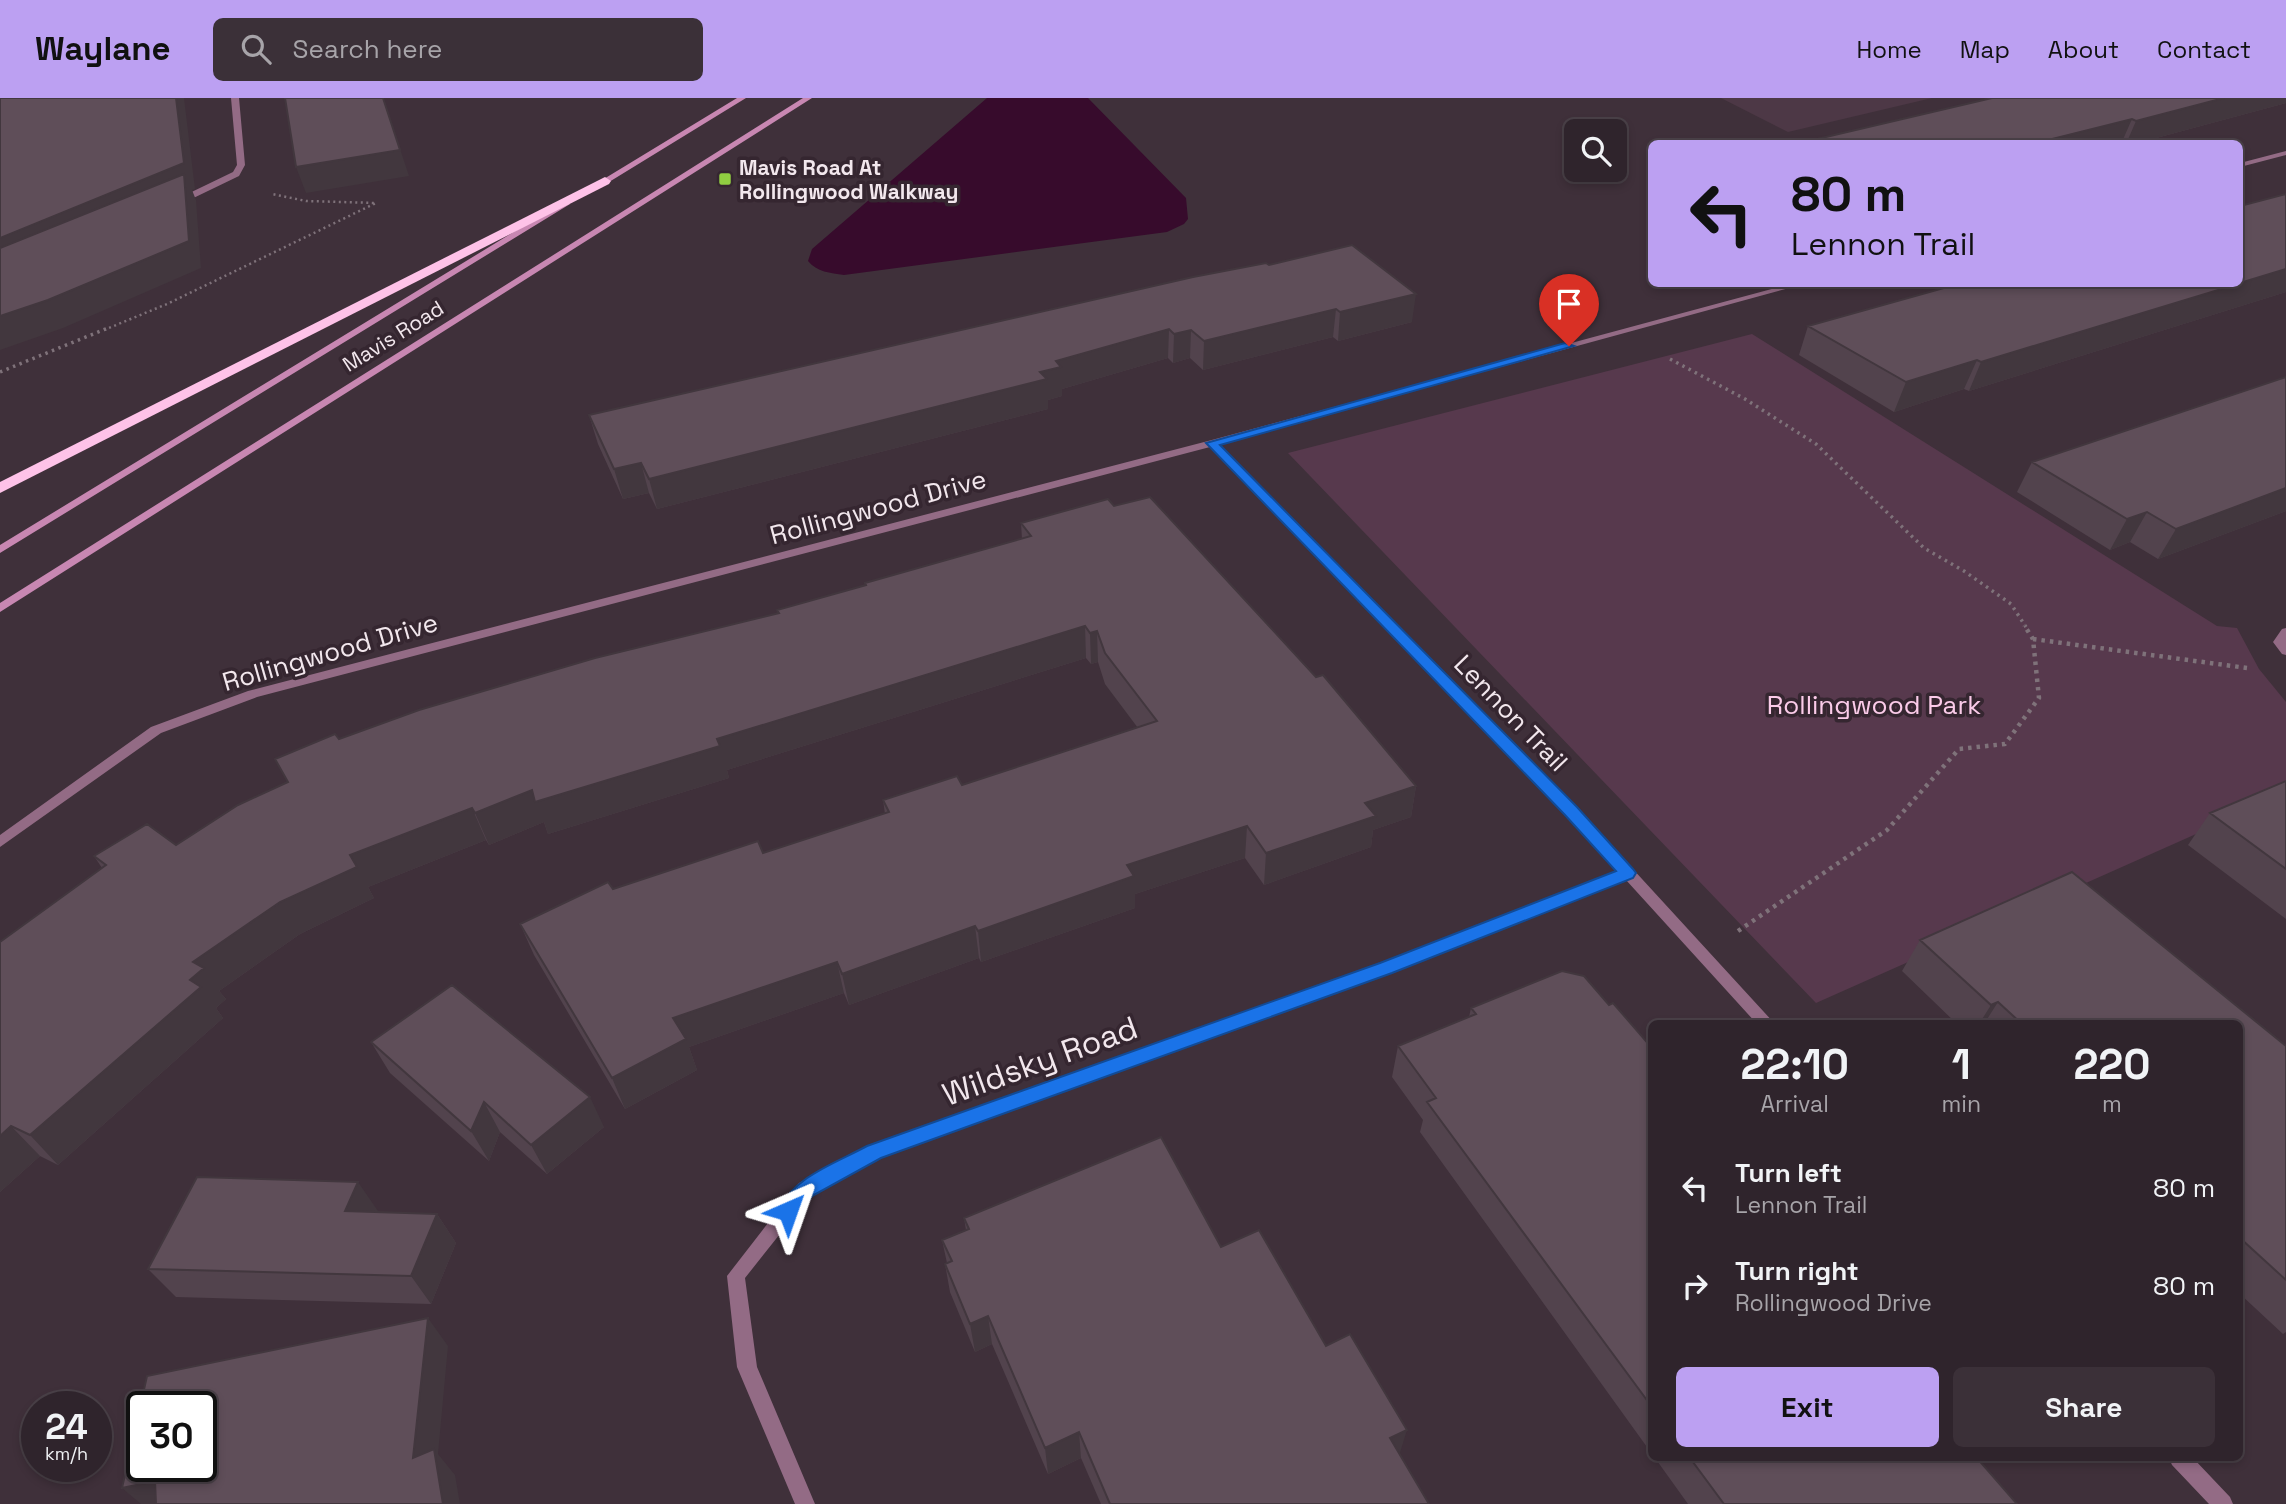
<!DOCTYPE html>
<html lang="en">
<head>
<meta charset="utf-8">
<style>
	:root { --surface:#2f242c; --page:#3b3038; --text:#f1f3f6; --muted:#a7a4a9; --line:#4a4148; --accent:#bca0f2 }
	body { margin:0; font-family:"Space Grotesk",sans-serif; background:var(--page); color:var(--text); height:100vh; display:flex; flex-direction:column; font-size:26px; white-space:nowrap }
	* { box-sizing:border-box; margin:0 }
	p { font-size:23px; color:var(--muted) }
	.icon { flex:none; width:38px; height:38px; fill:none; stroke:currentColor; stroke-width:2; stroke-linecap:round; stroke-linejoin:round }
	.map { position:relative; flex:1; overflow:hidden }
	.drawer { position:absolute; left:1648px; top:922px; width:595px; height:441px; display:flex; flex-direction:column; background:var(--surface); border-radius:10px; box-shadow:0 4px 10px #0003,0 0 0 2px var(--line) }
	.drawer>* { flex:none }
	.top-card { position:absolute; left:1648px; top:42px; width:595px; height:147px; border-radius:10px; box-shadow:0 4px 10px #0003,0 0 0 2px var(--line); background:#bca0f2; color:#111; overflow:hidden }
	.controls { position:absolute; left:1564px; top:21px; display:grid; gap:14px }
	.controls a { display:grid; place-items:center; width:63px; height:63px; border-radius:10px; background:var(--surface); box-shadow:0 4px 10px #0003,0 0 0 2px var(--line); font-size:35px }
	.speed { position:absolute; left:21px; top:1293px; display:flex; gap:14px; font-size:35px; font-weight:700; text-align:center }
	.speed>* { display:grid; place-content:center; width:91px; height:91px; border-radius:50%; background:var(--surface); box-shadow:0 4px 10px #0003,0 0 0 2px var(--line); line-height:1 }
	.speed small { font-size:18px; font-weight:400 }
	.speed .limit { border:4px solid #111; border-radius:10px; background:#fff; color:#111 }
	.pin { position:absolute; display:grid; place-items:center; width:60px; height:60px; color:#fff; margin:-72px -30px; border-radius:50% 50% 50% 0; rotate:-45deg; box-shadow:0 0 7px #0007 }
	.pin .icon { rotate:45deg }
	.me { position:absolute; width:77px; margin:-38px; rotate:43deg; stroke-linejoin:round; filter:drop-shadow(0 0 5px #0008) }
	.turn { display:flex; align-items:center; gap:24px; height:147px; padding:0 28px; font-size:32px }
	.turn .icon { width:91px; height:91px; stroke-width:2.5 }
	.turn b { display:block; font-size:49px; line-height:60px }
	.eta { display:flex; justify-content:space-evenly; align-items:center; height:119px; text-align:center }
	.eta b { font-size:42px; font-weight:800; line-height:49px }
	.button { display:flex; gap:14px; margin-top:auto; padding:14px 28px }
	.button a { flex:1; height:80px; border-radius:10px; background:var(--accent); color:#111; font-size:28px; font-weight:800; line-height:80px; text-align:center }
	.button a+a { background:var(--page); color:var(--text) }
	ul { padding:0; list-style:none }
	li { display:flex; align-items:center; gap:21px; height:98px; padding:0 28px }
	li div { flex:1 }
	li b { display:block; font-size:26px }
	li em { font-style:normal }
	header { display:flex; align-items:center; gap:42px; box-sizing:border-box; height:98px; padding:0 35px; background:var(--accent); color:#111 }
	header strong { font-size:33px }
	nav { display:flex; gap:38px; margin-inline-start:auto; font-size:24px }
	.search { width:490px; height:63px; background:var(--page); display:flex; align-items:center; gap:18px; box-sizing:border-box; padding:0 24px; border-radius:10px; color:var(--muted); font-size:26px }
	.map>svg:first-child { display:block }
	.built { fill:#4d3846 }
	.green { fill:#57394d }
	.water { fill:#370b2c }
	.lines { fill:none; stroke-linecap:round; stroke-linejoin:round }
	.path-far2 { stroke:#7f727a; stroke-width:2.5; stroke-dasharray:2 3.5; stroke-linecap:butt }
	.path-far1 { stroke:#7f727a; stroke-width:3.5; stroke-dasharray:2.5 4.5; stroke-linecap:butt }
	.path { stroke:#7f727a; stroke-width:4.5; stroke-dasharray:3.5 5; stroke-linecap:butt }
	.minor { fill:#936b85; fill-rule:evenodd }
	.secondary { fill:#c887b2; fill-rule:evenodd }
	.motorway { fill:#fec2e8; fill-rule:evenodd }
	.wall { fill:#52434d }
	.shaded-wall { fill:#42373e }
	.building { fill:#5f4e59; stroke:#42373e; stroke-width:2; fill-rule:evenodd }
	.route { fill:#1a73e8; stroke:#114b97; stroke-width:2 }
	.poi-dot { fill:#90cd41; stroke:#352630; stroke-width:2.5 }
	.labels { text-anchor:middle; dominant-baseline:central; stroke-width:7; stroke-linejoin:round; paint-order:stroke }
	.far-poi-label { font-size:21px; font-weight:bold; fill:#f2e7ed; stroke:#352630; text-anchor:start }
	.far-street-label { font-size:21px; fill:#f2e7ed; stroke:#352630 }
	.street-label { font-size:26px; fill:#f2e7ed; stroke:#352630 }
	.park-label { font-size:26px; fill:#fbcbe9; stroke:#352630 }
	.near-street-label { font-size:32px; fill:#f2e7ed; stroke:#352630 }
</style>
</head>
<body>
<header>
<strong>Waylane</strong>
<div class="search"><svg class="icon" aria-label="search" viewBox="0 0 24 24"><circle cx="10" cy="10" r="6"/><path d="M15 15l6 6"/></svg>Search here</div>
<nav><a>Home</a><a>Map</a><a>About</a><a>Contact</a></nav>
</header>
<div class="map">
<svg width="2286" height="1406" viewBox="0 0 2286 1406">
	<rect width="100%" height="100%" fill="#3f303a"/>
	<path class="built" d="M1721,0H1932L1788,34Z"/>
	<path class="green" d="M1752,236L2217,528L2237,530L2259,571L2286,604V696L1816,905L1288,355Z"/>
	<path class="water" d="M987,0H1088L1186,100L1188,121L1184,126L1167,134L844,177C830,175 817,174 808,163L812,151Z"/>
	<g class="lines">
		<path class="path-far2" d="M104,232L167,206L376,105L306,103L272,96"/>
		<path class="path-far1" d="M1670,261L1745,301L1816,346L1924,450L1964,473L2011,506L2026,529
			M0,274L108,230"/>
		<path class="path" d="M2033,541L2247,570
			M1738,833L1887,732L1959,651L2005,646L2039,600L2033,541L2024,527"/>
		<path class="minor" d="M231,0H239L245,67L239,78L181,106H175V102L233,74L237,67Z
			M2286,53V57L2240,69V65Z
			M1790,186H1804L1219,346L1576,709L1775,926H1757L1626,782L1392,874L880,1059L811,1097L745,1180L757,1269L815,1406H795L737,1269L727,1178L799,1085L868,1049L1380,866L1618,773L1566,717L1210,349L257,599L161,635L0,749V737L151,629L248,593L1208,343Z
			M2286,530V557L2282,556L2273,544L2282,531Z
			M2169,1360H2193L2230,1399L2233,1406H2209L2172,1367Z"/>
		<path class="secondary" d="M737,0H746L596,92L589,90Z
			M803,0H812L0,514V505Z
			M563,104L570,106L0,455V447Z"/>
		<path class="motorway" d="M605,79L611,83L609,86L0,395V384Z"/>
	</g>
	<path class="wall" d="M2286,0V5L2134,46H1796Z
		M2286,96V194L1969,293L1964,291L1894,314L1799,257L1808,228Z
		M1269,167L1412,224L1338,243L1333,239L1203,272L1190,260L1173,265L1168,260L1062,291V298L1048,302V311L657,411L649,395L623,401L598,346L589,317Z
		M2286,279V413L2158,461L2130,444L2110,452L2017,394L2032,364Z
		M1114,408L1416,688L1411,719L1373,732L1371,749L1264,787L1245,760L1135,796V810L981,864L979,860L849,907L844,895L689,949L697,972L625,1011L534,857L520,826L613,791L763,755L885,716L883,702L962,687L1138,630L1105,586L1098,564L1091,566L1086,560L727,672L729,680L548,736L544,724L489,747L486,742L368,789L374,800L300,836L219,893L226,901L216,910L223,920L58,1067L40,1058L0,1094V844L102,770L94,758L176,747L288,684L275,661L339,641L778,516L777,512L865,487V485L1022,441L1021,425Z
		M2286,683V821L2188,747L2210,715Z
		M2072,774L2286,948V1234L2283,1236L2240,1196V926H1957L1902,873L1920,842Z
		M1609,907L1652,950V1356L1420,1034L1423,1022L1392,979L1398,948L1469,919L1471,910Z
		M371,944L604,1029L547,1076L500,1034L489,1063L390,975Z
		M378,1113V1114L437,1116L456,1145L431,1206L176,1199L148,1171Z
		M964,1120L1221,1149L1326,1248L1400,1356L1429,1406H1101L1081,1360L1048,1376L992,1246L975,1254L950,1194L945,1166L947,1165L942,1142L966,1132Z
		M1655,1360H1977L2017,1406H1688Z"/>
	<path class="shaded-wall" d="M176,0H184L195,91L192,92L196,102L201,170L63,230L0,252V140Z
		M383,0L409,78L306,95L296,69Z
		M2224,0H2286V5L2134,46H2126L2136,23Z
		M2132,21L2121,46H2032Z
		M2286,171V194L1969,293L1981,264Z
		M1416,196L1412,224L1338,243L1340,214Z
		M1336,211L1333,239L1203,272L1204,243Z
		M1169,231L1168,260L1062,291V298L1048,302V311L657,411L649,381L1040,274L1056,263Z
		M1191,232L1190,260L1173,265L1174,236Z
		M1977,262L1964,291L1894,314L1906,284Z
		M641,365L649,395L623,401L614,371Z
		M2286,390V413L2158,461L2176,431Z
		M2147,414L2130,444L2110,452L2127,421Z
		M1085,528L1086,560L727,672L729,680L548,736L544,724L489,747L475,715L532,692L717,641Z
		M1097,533L1098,564L1091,566L1090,535Z
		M1416,688L1411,719L1373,732L1371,749L1264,787L1266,755L1365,705Z
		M472,710L486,742L368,789L374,800L300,836L219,893L226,901L216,910L223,920L58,1067L30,1037L193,864L350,757Z
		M1247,728L1245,760L1135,796V810L981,864L978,833L1127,767Z
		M975,828L979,860L849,907L842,876Z
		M837,864L844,895L689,949L697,972L625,1011L612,980L673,920Z
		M1998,904L1984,926H1979L1991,907Z
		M590,999L604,1029L547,1076L531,1047Z
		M484,1004L500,1034L489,1063L471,1033Z
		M11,1028L40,1058L0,1094V1038Z
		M358,1084L378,1113L366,1142L345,1113Z
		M437,1116L456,1145L431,1206L411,1178Z
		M988,1218L992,1246L975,1254L970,1226Z
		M428,1220L448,1248L438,1356L455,1377L460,1406H443L413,1360Z
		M1407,1332L1399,1358L1390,1340Z
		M1079,1334L1081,1360L1048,1376L1045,1350Z
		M155,1383L183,1406H141L122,1390Z"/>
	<path class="building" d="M0,0H176L184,65L0,140Z
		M285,0H383L400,52L296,69Z
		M1992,0H2224L2136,23L2132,21L2032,46H1796Z
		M184,76L189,143L48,202L0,218V150Z
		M2286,96V171L2240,185V108Z
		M1352,147L1416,196L1340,214L1336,211L1204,243L1191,232L1174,236L1169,231L1056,263L1061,269L1040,274L1047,281L649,381L641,365L614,371L589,317L1193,179L1266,165L1269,167Z
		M1958,186H2238L1981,264L1977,262L1906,284L1808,228Z
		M2286,279V390L2176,431L2147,414L2127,421L2032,364Z
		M1150,399L1316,579L1323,577L1416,688L1365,705L1376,718L1266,755L1247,728L1127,767L1134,778L978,833L975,828L842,876L837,864L673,920L686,941L612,980L520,826L608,784L613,791L758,743L763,755L889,714L883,702L957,678L962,687L1157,623L1105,555L1097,533L1090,535L1085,528L717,641L720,648L535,704L532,692L475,715L472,710L350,757L357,769L280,804L193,864L204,870L190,882L201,889L30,1037L11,1028L0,1038V844L106,767L94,758L147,726L176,747L238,707L288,684L275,661L335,636L339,641L419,612L595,560L779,515L777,512L866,487L865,485L1031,438L1021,425L1108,401L1114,408Z
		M2286,683V771L2210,715Z
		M2072,774L2286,948V1182L2240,1140V926H2022L1998,904L1991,907L1920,842Z
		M1562,873L1584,878L1609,907L1613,905L1652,950V969L1648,970L1652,975V1309L1427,1004L1436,1000L1398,948L1476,916L1471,910Z
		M452,887L590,999L531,1047L484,1004L471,1033L371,944Z
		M1161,1039L1221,1149L1259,1132L1326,1248L1350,1236L1407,1332L1390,1340L1429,1406H1110L1079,1334L1045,1350L988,1218L970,1226L945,1166L952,1163L942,1142L969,1131L964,1120Z
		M197,1079L358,1084L345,1113L437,1116L411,1178L148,1171Z
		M428,1220L413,1360L434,1351L443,1406H156L155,1383L122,1390L147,1278ZM142,1309H201V1368H142Z
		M1690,1360H1977L2017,1406H1724Z"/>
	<path class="route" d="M1565,245L1574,248L1220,347L1577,709L1633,771L1636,775L1633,780L1392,875L881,1060L812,1098L795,1119L788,1122L781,1119L778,1113C794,1078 836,1065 867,1048L1380,865L1616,773L1565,717L1206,345Z"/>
	<rect class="poi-dot" x="718" y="74" width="14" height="14" rx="3.5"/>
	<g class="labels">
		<g class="far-poi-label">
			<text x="739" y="69">Mavis Road At<tspan x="739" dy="24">Rollingwood Walkway</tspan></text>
		</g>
		<g class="far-street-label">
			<text transform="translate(393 238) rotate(-32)">Mavis Road</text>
		</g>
		<g class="street-label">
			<text transform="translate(878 409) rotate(-15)">Rollingwood Drive</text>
			<text transform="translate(330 554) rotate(-16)">Rollingwood Drive</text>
			<text transform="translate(1511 615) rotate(46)">Lennon Trail</text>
		</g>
		<g class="park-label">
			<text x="1874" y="607">Rollingwood Park</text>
		</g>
		<g class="near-street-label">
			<text transform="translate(1040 963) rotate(-20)">Wildsky Road</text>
		</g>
	</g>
</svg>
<div class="controls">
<a><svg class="icon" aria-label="search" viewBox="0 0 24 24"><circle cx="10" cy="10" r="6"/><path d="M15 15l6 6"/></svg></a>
</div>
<div class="speed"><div>24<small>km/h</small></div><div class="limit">30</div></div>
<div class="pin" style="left:1569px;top:248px;background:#d93025"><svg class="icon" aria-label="arrive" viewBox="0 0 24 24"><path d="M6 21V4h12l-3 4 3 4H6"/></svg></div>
<svg class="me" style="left:788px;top:1113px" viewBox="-20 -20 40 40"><path d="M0-17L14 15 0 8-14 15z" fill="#1a73e8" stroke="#fff" stroke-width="4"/></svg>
<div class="top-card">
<div class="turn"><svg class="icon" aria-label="left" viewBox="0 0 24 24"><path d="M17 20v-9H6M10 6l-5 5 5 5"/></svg><div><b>80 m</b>Lennon Trail</div></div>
</div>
<section class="drawer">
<div class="eta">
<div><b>22:10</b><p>Arrival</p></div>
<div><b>1</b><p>min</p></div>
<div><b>220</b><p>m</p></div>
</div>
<ul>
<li><svg class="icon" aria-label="left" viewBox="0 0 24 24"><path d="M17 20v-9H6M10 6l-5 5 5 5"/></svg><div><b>Turn left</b><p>Lennon Trail</p></div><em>80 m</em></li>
<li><svg class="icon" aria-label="right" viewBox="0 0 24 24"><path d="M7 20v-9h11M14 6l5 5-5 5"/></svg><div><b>Turn right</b><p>Rollingwood Drive</p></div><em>80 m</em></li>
</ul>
<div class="button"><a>Exit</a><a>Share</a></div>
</section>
</div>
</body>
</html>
